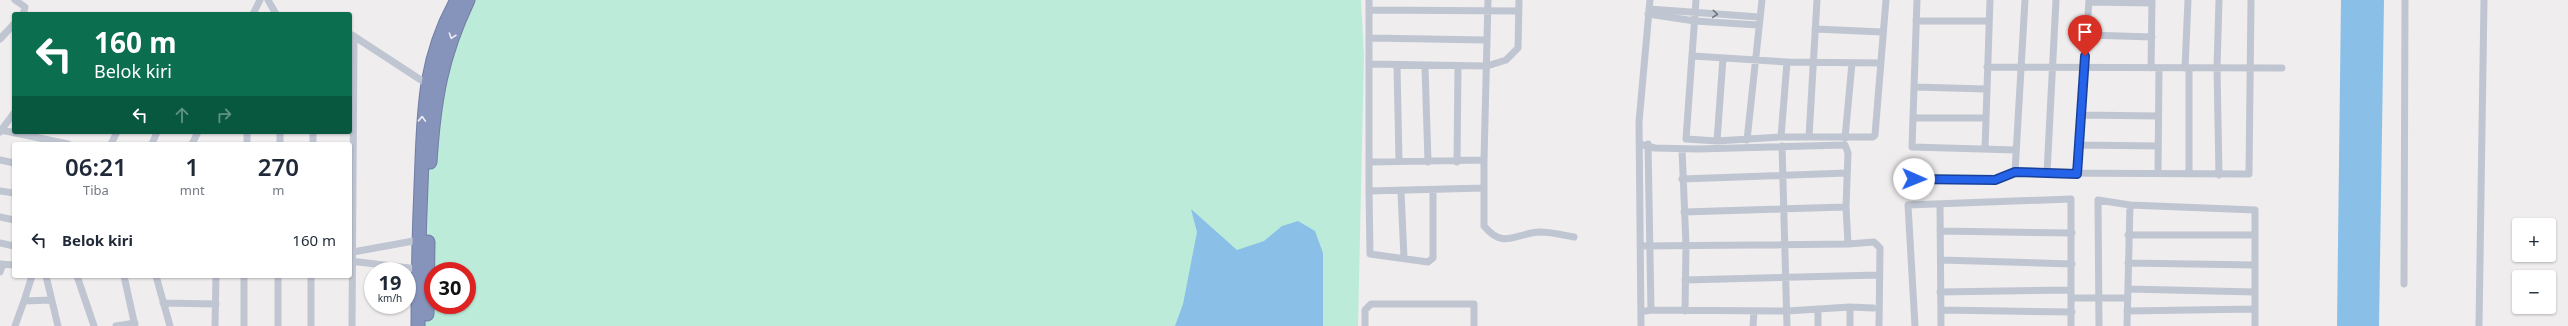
<!DOCTYPE html>
<html lang="id">
<head>
<meta charset="utf-8">
<style>
	:root { --surface:#fff; --page:#f6f6f7; --text:#1f2937; --muted:#747a83 }
	body { margin:0; font-family:"Noto Sans",sans-serif; background:var(--page); color:var(--text); height:100vh; display:flex; flex-direction:column; font-size:15px; white-space:nowrap }
	* { box-sizing:border-box; margin:0 }
	p { font-size:13px; color:var(--muted) }
	.icon { flex:none; width:22px; height:22px; fill:none; stroke:currentColor; stroke-width:2; stroke-linecap:round; stroke-linejoin:round }
	.map { position:relative; flex:1; overflow:hidden }
	.drawer { position:absolute; left:12px; top:142px; width:340px; height:136px; display:flex; flex-direction:column; background:var(--surface); border-radius:4px; box-shadow:0 1px 3px #0004 }
	.drawer>* { flex:none }
	.banner { position:absolute; left:12px; top:12px; width:340px; height:122px; border-radius:4px; box-shadow:0 1px 3px #0004; background:#0b6e4f; color:#fff; overflow:hidden }
	.controls { position:absolute; left:2512px; top:218px; display:grid; gap:8px }
	.controls a { display:grid; place-items:center; width:44px; height:44px; border-radius:4px; background:var(--surface); box-shadow:0 1px 3px #0004; font-size:20px }
	.speed { position:absolute; left:364px; top:262px; display:flex; gap:8px; font-size:20px; font-weight:700; text-align:center }
	.speed>* { display:grid; place-content:center; width:52px; height:52px; border-radius:50%; background:var(--surface); box-shadow:0 1px 3px #0004; line-height:1 }
	.speed small { font-size:10px; font-weight:400 }
	.speed .limit { border:6px solid #d22; background:#fff; color:#111 }
	.pin { position:absolute; display:grid; place-items:center; width:34px; height:34px; color:#fff; margin:-41px -17px; border-radius:50% 50% 50% 0; rotate:-45deg; box-shadow:0 0 4px #0007 }
	.pin .icon { rotate:45deg }
	.me { position:absolute; width:44px; margin:-22px; rotate:91deg; stroke-linejoin:round; filter:drop-shadow(0 0 3px #0008) }
	.turn { display:flex; align-items:center; gap:14px; height:84px; padding:0 16px; font-size:18px }
	.turn .icon { width:52px; height:52px; stroke-width:2.5 }
	.turn b { display:block; font-size:28px; line-height:34px }
	.lanes { display:flex; align-items:center; height:38px; padding:0 16px; background:#0003; justify-content:center; gap:20px; direction:ltr }
	.lanes .off { opacity:.35 }
	.eta { display:flex; justify-content:space-evenly; align-items:center; height:68px; text-align:center }
	.eta b { font-size:24px; font-weight:600; line-height:28px }
	ul { padding:0; list-style:none }
	li { display:flex; align-items:center; gap:12px; height:60px; padding:0 16px }
	li div { flex:1 }
	li b { display:block; font-size:15px }
	li em { font-style:normal }
	.map>svg:first-child { display:block }
	.green { fill:#bcecd9; fill-rule:evenodd }
	.water { fill:#8abfe8 }
	.lines { fill:none; stroke-linecap:round; stroke-linejoin:round }
	.highway-casing { stroke:#717ea6; stroke-width:15 }
	.street { stroke:#c0c5d2; stroke-width:7 }
	.highway { stroke:#8693ba; stroke-width:13 }
	.oneway { stroke:#717683 }
	.oneway2 { stroke:#edeff5 }
	.route-casing { stroke:#184099; stroke-width:10 }
	.route { stroke:#2563eb; stroke-width:7 }
</style>
</head>
<body>
<div class="map">
<svg width="2568" height="326" viewBox="0 0 2568 326">
	<rect width="100%" height="100%" fill="#efeded"/>
	<path class="green" d="M464,0H1361L1364,55L1358,326H423L427,147ZM433,271H467V305H433Z"/>
	<path class="water" d="M2341,0H2384L2379,326H2337Z
		M1191,209L1237,250L1264,241L1282,226L1298,221L1315,231L1323,253V326H1175L1183,304L1197,232Z"/>
	<g class="lines">
		<defs>
			<path id="highway" d="M430,162C434,100 441,57 468,0
				M427,314L428,242
				M418,326C418,279 419,233 421,186C424,117 422,62 457,0"/>
		</defs>
		<use href="#highway" class="highway-casing"/>
		<path class="street" d="M15,0L25,7L23,14
			M268,0L276,14
			M1369,0V162L1484,160L1488,0
			M1696,0L1686,139L1717,141L1781,137H1873L1875,135L1886,0
			M1917,0L1912,147L2016,150
			M2089,2L2152,3
			M1649,9L1759,17
			M1369,10L1518,11
			M253,14L260,0
			M1648,14L1695,21L1758,25
			M1916,21H1989
			M1815,29L1882,32
			M352,35L427,84
			M2087,35L2152,37
			M1370,38L1486,40
			M0,39L14,24
			M1693,56L1787,62L1881,63
			M1370,64L1487,66L1506,60L1518,48L1519,0
			M1397,66L1399,161
			M1425,67L1428,162
			M1987,67L2282,68
			M2151,68L2152,0
			M2185,68L2188,0
			M1914,87L1986,89
			M2081,115L2158,116
			M1913,118H1985
			M1,130L68,144
			M0,132L14,113
			M313,132V144
			M1781,137L1787,62
			M1809,137L1817,0
			M1845,138L1852,63
			M1747,140L1762,0
			M1717,141L1723,58
			M111,144L117,132
			M152,144L157,132
			M192,144L198,132
			M247,144V132
			M280,144V132
			M1640,144L1655,148L1698,149L1845,145L1848,153L1846,207L1848,244L1874,242L1880,248L1879,326
			M2079,145L2158,146
			M1782,146L1787,326
			M1682,149L1686,245L1685,311
			M1985,149L1990,0
			M0,160L14,163
			M1484,160V226C1504,250 1515,233 1540,232C1551,232 1563,235 1574,237
			M1369,162V191
			M1457,162L1458,67
			M2015,172L2025,0
			M2047,173L2249,174L2251,0
			M2158,173L2159,68
			M2077,174L2089,0
			M2189,174V68
			M2219,175L2217,68L2219,0
			M1682,179L1847,173
			M1914,179L1995,180L2015,172L2047,173L2056,0
			M0,191L14,193
			M1433,191V258L1428,262L1370,254L1369,191L1484,188
			M1401,192L1404,258
			M1940,204L1941,326
			M1684,212L1846,207
			M0,217L14,220
			M1940,231L2072,233
			M2128,235H2255
			M0,243L14,246
			M1640,246L1848,244
			M353,252L419,240
			M1941,260L2072,264
			M350,261L418,269
			M2128,263L2255,265
			M0,264L14,265
			M0,272L3,264
			M46,276L58,326
			M77,276L94,326
			M124,276L135,326
			M156,276L170,326
			M244,276V326
			M1685,280L1879,275
			M2404,284L2405,0
			M2128,289L2255,292
			M1940,292L2071,290
			M2071,298H2128
			M24,301L32,276
			M163,303L216,304
			M1850,307L1873,308
			M1818,309V326
			M1651,310L1787,311L1850,307V326
			M1941,310L2072,312
			M1646,311L1651,310L1648,144
			M2127,311L2255,309
			M15,326L24,301L51,300
			M116,326L135,323
			M215,326L216,276
			M278,326V276
			M311,326V276
			M352,326L354,36
			M1365,326V310L1371,304H1474V326
			M1641,326L1639,122L1650,0
			M1753,326L1754,311
			M1915,326L1908,205L2071,199V326
			M2099,326L2098,200L2130,205L2255,210V326
			M2127,326L2130,205
			M2479,326L2484,0"/>
		<use href="#highway" class="highway"/>
	</g>
	<defs><path id="oneway-chevron" d="M-2-3.5L2.5 0L-2 3.5" fill="none" stroke-width="1.6" stroke-linecap="round" stroke-linejoin="round"/></defs>
	<use class="oneway" href="#oneway-chevron" transform="translate(1715 14) rotate(5)"/>
	<g class="oneway2">
		<use href="#oneway-chevron" transform="translate(452 36) rotate(109)"/>
		<use href="#oneway-chevron" transform="translate(422 119) rotate(-88)"/>
	</g>
	<g class="lines">
		<defs>
			<path id="route" d="M1914,179L1995,180L2015,172L2077,174L2085,56"/>
		</defs>
		<use href="#route" class="route-casing"/>
		<use href="#route" class="route"/>
	</g>
</svg>
<div class="controls">
<a>+</a>
<a>−</a>
</div>
<div class="speed"><div>19<small>km/h</small></div><div class="limit">30</div></div>
<div class="pin" style="left:2085px;top:56px;background:#d93025"><svg class="icon" aria-label="arrive" viewBox="0 0 24 24"><path d="M6 21V4h12l-3 4 3 4H6"/></svg></div>
<svg class="me" style="left:1914px;top:179px" viewBox="-20 -20 40 40"><circle r="19" fill="#fff"/><path d="M0-13L10 11 0 6-10 11z" fill="#2563eb"/></svg>
<div class="banner">
<div class="turn"><svg class="icon" aria-label="left" viewBox="0 0 24 24"><path d="M17 20v-9H6M10 6l-5 5 5 5"/></svg><div><b>160 m</b>Belok kiri</div></div>
<div class="lanes"><svg class="icon" aria-label="left" viewBox="0 0 24 24"><path d="M17 20v-9H6M10 6l-5 5 5 5"/></svg><svg class="icon off" aria-label="ahead" viewBox="0 0 24 24"><path d="M12 20V5M6 11l6-6 6 6"/></svg><svg class="icon off" aria-label="right" viewBox="0 0 24 24"><path d="M7 20v-9h11M14 6l5 5-5 5"/></svg></div>
</div>
<section class="drawer">
<div class="eta">
<div><b>06:21</b><p>Tiba</p></div>
<div><b>1</b><p>mnt</p></div>
<div><b>270</b><p>m</p></div>
</div>
<ul>
<li><svg class="icon" aria-label="left" viewBox="0 0 24 24"><path d="M17 20v-9H6M10 6l-5 5 5 5"/></svg><div><b>Belok kiri</b></div><em>160 m</em></li>
</ul>
</section>
</div>
</body>
</html>
